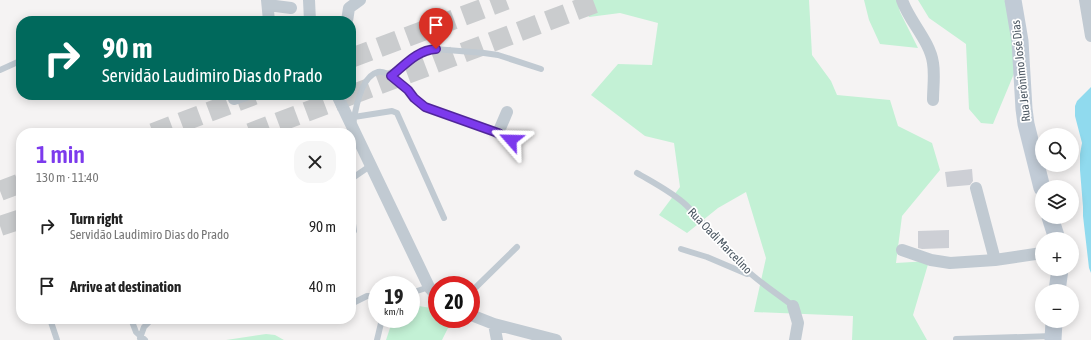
<!DOCTYPE html>
<html lang="en">
<head>
<meta charset="utf-8">
<style>
	:root { --surface:#fff; --page:#f6f6f6; --text:#222; --muted:#767676; --accent:#7c3aed }
	body { margin:0; font-family:"Asap Condensed",sans-serif; background:var(--page); color:var(--text); height:100vh; display:flex; flex-direction:column; font-size:15px; white-space:nowrap }
	* { box-sizing:border-box; margin:0 }
	p { font-size:13px; color:var(--muted) }
	.icon { flex:none; width:22px; height:22px; fill:none; stroke:currentColor; stroke-width:2; stroke-linecap:round; stroke-linejoin:round }
	.map { position:relative; flex:1; overflow:hidden }
	.details { position:absolute; left:16px; top:128px; width:340px; height:196px; display:flex; flex-direction:column; background:var(--surface); border-radius:16px; box-shadow:0 2px 10px #0003 }
	.details>* { flex:none }
	.top-card { position:absolute; left:16px; top:16px; width:340px; height:84px; border-radius:16px; box-shadow:0 2px 10px #0003; background:#00695c; color:#fff; overflow:hidden }
	.buttons { position:absolute; left:1035px; top:128px; display:grid; gap:8px }
	.buttons a { display:grid; place-items:center; width:44px; height:44px; border-radius:50%; background:var(--surface); box-shadow:0 2px 10px #0003; font-size:20px }
	.speed { position:absolute; left:368px; top:276px; display:flex; gap:8px; font-size:20px; font-weight:700; text-align:center }
	.speed>* { display:grid; place-content:center; width:52px; height:52px; border-radius:50%; background:var(--surface); box-shadow:0 2px 10px #0003; line-height:1 }
	.speed small { font-size:10px; font-weight:400 }
	.speed .limit { border:6px solid #d22; background:#fff; color:#111 }
	.pin { position:absolute; display:grid; place-items:center; width:34px; height:34px; color:#fff; margin:-41px -17px; border-radius:50% 50% 50% 0; rotate:-45deg; box-shadow:0 0 4px #0007 }
	.pin .icon { rotate:45deg }
	.me { position:absolute; width:44px; margin:-22px; rotate:295deg; stroke-linejoin:round; filter:drop-shadow(0 0 3px #0008) }
	.turn { display:flex; align-items:center; gap:14px; height:84px; padding:0 20px; font-size:18px }
	.turn .icon { width:52px; height:52px; stroke-width:2.5 }
	.turn b { display:block; font-size:28px; line-height:34px }
	.round { display:grid; place-items:center; flex:none; width:42px; height:42px; border-radius:16px; background:var(--page) }
	.headline { display:flex; align-items:center; justify-content:space-between; height:68px; padding:0 20px }
	h1 { font-size:24px; font-weight:600; line-height:30px; color:var(--accent) }
	ul { padding:0; list-style:none }
	li { display:flex; align-items:center; gap:12px; height:60px; padding:0 20px }
	li div { flex:1 }
	li b { display:block; font-size:15px }
	li em { font-style:normal }
	.map>svg:first-child { display:block }
	.green { fill:#c3f1d5 }
	.water { fill:#90daee }
	.building { fill:#cdcfd5 }
	.lines { fill:none; stroke-linecap:round; stroke-linejoin:round }
	.trunk-tunnel { stroke:#caccce; stroke-width:20; stroke-dasharray:20 10; stroke-linecap:butt }
	.service { stroke:#c1cad2; stroke-width:6 }
	.minor { stroke:#c1cad2; stroke-width:12 }
	.secondary { stroke:#c1cbd6; stroke-width:17 }
	.route-casing { stroke:#51269a; stroke-width:10 }
	.route { stroke:#7c3aed; stroke-width:7 }
	.labels { text-anchor:middle; dominant-baseline:central; stroke-width:3.5; stroke-linejoin:round; paint-order:stroke }
	.street-label { font-size:12px; fill:#4a5661; stroke:#fff }
</style>
</head>
<body>
<div class="map">
<svg width="1091" height="340" viewBox="0 0 1091 340">
	<rect width="100%" height="100%" fill="#f5f3f3"/>
	<path class="green" d="M581,0H809L812,55L831,81L837,95L890,100L898,126L932,143L940,170L902,216L896,263L929,261L913,315L927,340H852L853,316L754,312L766,258L746,192L718,208L687,233L659,215L680,187L674,143L645,136L591,95L618,64L652,65L658,23L620,13L589,17Z
		M864,0H897L900,12L918,48L880,44L869,20Z
		M918,0H1004L1008,2L1018,64L993,124L981,123L969,109L966,44L929,18Z
		M413,305L437,309V319H449V326L442,340H386L393,319H411V306Z
		M266,334L275,335L284,340H226Z"/>
	<path class="water" d="M1091,87V273L1089,268L1083,216V207L1080,170V154L1082,143L1075,116V106L1077,101Z"/>
	<path class="building" d="M972,169L973,181L970,185L947,187L945,172Z
		M949,230V248L922,249L918,248V231Z"/>
	<g class="lines">
		<path class="trunk-tunnel" d="M351,58L506,0
			M351,95L603,0
			M153,133L254,95
			M250,133L351,95
			M0,191L21,183
			M0,226L21,219"/>
		<path class="service" d="M0,70L20,61
			M391,76L415,56L423,51L435,49L484,53L498,55L541,69
			M354,117L392,111L397,113L444,218
			M353,125C355,111 361,76 378,72C390,70 406,89 413,98C423,108 436,111 448,115C469,123 491,129 511,140
			M637,173C654,183 672,192 686,205C705,223 719,244 738,262C754,279 775,292 793,306
			M351,181L354,177L370,166
			M351,210L354,231L351,236
			M681,249L707,257L747,274
			M471,292L517,247
			M411,293L429,287
			M351,304L367,296H377
			M50,319L57,340
			M131,319L136,332L145,340
			M140,338L144,327L152,319
			M956,339L1053,336
			M377,340L382,319"/>
		<path class="minor" d="M267,0L269,21
			M309,0L310,21
			M902,0C909,21 930,41 933,63C935,75 933,88 933,100
			M1085,0L1091,36
			M268,5L291,8
			M347,21L349,8L360,0
			M337,95L429,287L437,296
			M234,99L246,95
			M498,133L507,112
			M976,188L995,260
			M902,250L931,260L950,263L995,260L1042,253
			M793,306L798,323L795,340
			M471,315L494,324L556,340
			M494,324L497,340"/>
		<path class="secondary" d="M1013,0L1020,41L1024,109L1026,124L1042,188
			M1050,217L1057,239
			M1057,291L1060,269
			M1053,340L1054,321"/>
	</g>
	<g class="lines">
		<defs>
			<path id="route" d="M436,49C417,50 405,65 391,76L408,90L414,98L425,107L498,133L511,140"/>
		</defs>
		<use href="#route" class="route-casing"/>
		<use href="#route" class="route"/>
	</g>
	<g class="labels">
		<g class="street-label">
			<text transform="translate(1021 71) rotate(-96)">Rua Jerônimo José Dias</text>
			<text transform="translate(720 241) rotate(46)">Rua Oadi Marcelino</text>
		</g>
	</g>
</svg>
<div class="buttons">
<a><svg class="icon" aria-label="search" viewBox="0 0 24 24"><circle cx="10" cy="10" r="6"/><path d="M15 15l6 6"/></svg></a>
<a><svg class="icon" aria-label="layers" viewBox="0 0 24 24"><path d="M12 4l9 5-9 5-9-5zM3 14l9 5 9-5"/></svg></a>
<a>+</a>
<a>−</a>
</div>
<div class="speed"><div>19<small>km/h</small></div><div class="limit">20</div></div>
<div class="pin" style="left:436px;top:49px;background:#d93025"><svg class="icon" aria-label="arrive" viewBox="0 0 24 24"><path d="M6 21V4h12l-3 4 3 4H6"/></svg></div>
<svg class="me" style="left:511px;top:140px" viewBox="-20 -20 40 40"><path d="M0-17L14 15 0 8-14 15z" fill="#7c3aed" stroke="#fff" stroke-width="4"/></svg>
<div class="top-card">
<div class="turn"><svg class="icon" aria-label="right" viewBox="0 0 24 24"><path d="M7 20v-9h11M14 6l5 5-5 5"/></svg><div><b>90 m</b>Servidão Laudimiro Dias do Prado</div></div>
</div>
<section class="details">
<div class="headline"><div><h1>1 min</h1><p>130 m · 11:40</p></div><a class="round"><svg class="icon" aria-label="close" viewBox="0 0 24 24"><path d="M6 6l12 12M18 6L6 18"/></svg></a></div>
<ul>
<li><svg class="icon" aria-label="right" viewBox="0 0 24 24"><path d="M7 20v-9h11M14 6l5 5-5 5"/></svg><div><b>Turn right</b><p>Servidão Laudimiro Dias do Prado</p></div><em>90 m</em></li>
<li><svg class="icon" aria-label="arrive" viewBox="0 0 24 24"><path d="M6 21V4h12l-3 4 3 4H6"/></svg><div><b>Arrive at destination</b></div><em>40 m</em></li>
</ul>
</section>
</div>
</body>
</html>
